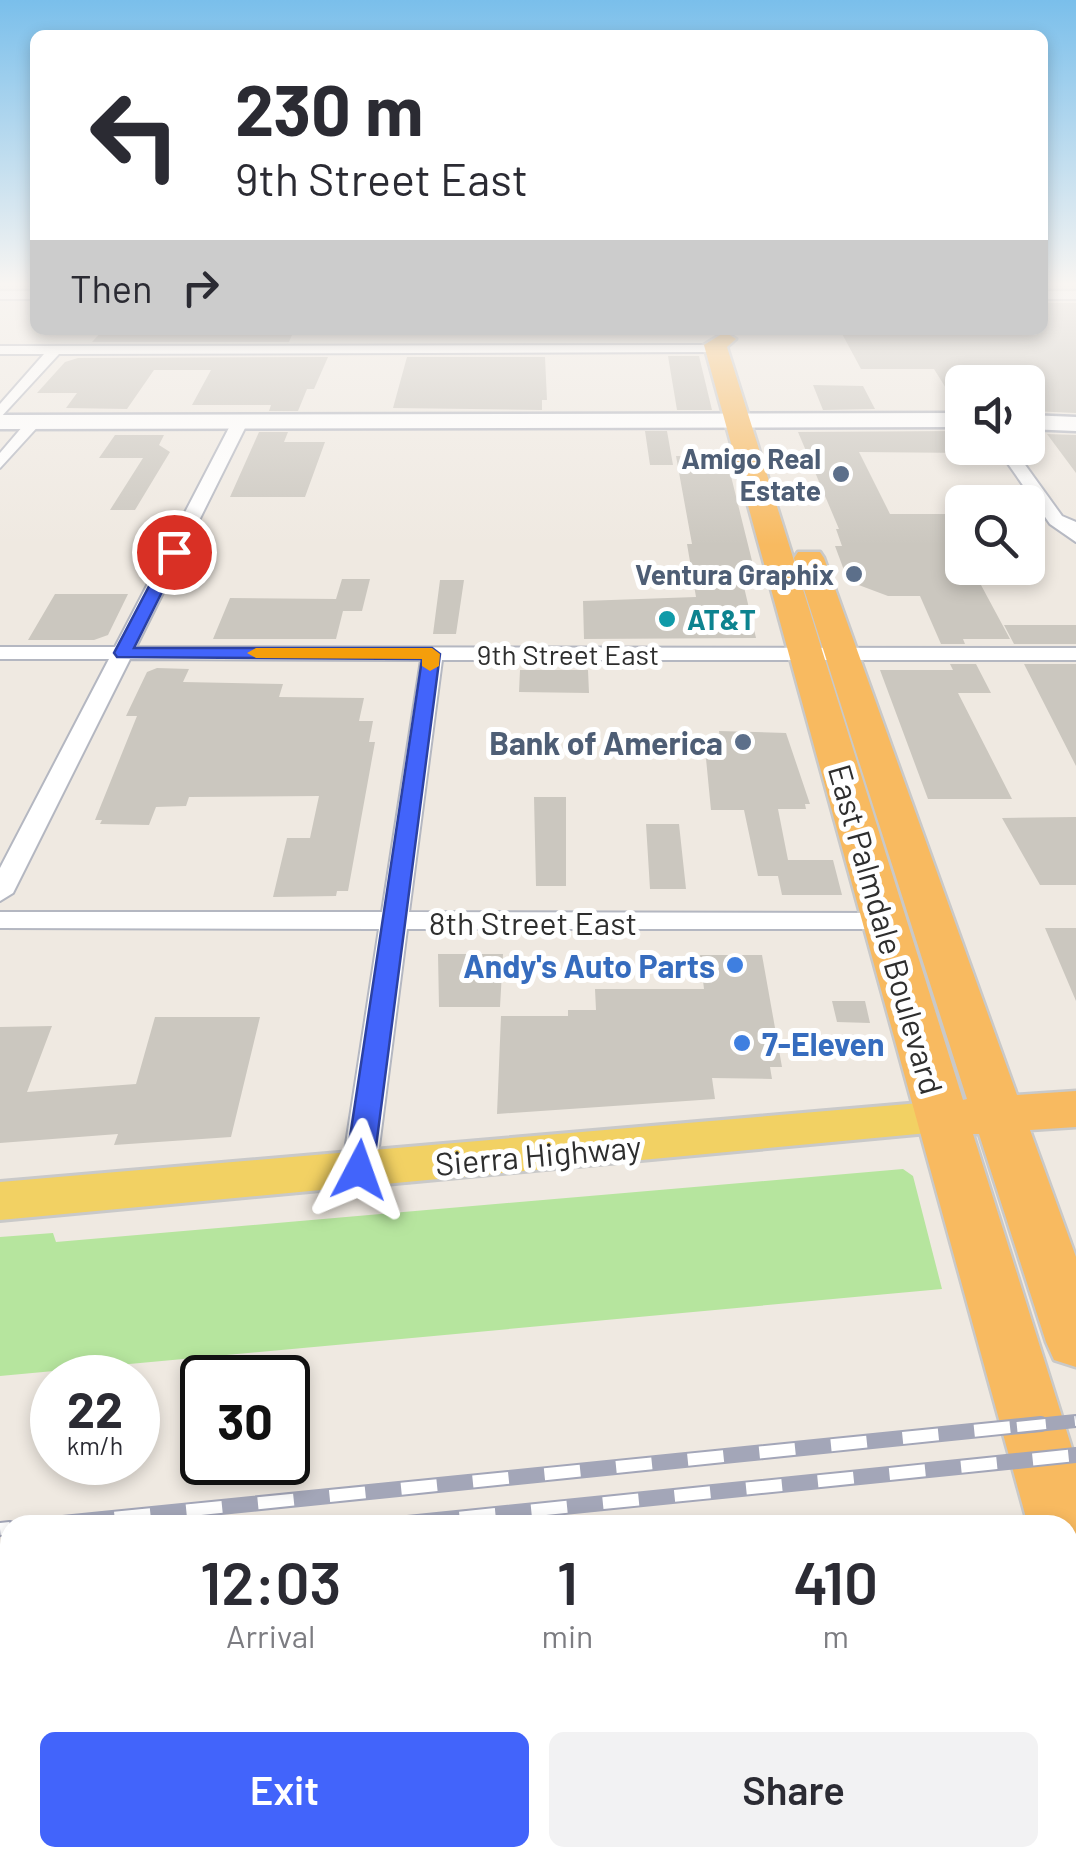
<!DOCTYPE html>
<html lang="en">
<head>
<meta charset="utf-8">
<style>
	:root { --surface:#fff; --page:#f2f2f3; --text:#2b2b33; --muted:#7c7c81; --accent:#4264fb }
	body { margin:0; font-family:Barlow,sans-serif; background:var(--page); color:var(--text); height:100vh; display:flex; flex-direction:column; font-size:38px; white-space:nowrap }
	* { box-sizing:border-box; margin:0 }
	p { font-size:32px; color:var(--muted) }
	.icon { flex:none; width:55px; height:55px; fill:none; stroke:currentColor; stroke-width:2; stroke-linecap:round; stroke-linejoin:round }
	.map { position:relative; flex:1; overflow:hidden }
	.side { position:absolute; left:0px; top:1515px; width:1078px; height:352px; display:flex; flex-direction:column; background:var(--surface); border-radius:30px 30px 0 0; box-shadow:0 5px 15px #0003 }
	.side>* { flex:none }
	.banner { position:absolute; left:30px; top:30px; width:1018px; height:305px; border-radius:15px; box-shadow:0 5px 15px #0003; background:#fff; color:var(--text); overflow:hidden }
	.controls { position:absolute; left:945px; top:365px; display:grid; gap:20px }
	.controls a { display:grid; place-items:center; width:100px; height:100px; border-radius:15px; background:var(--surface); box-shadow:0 5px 15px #0003; font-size:50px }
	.speed { position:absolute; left:30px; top:1355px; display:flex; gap:20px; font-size:50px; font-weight:700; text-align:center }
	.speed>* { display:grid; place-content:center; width:130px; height:130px; border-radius:50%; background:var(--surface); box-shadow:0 5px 15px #0003; line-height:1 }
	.speed small { font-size:25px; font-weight:400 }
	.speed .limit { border:5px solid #111; border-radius:15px; background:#fff; color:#111 }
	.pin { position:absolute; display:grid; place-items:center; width:85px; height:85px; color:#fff; margin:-42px; border:5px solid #fff; border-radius:50%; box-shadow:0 2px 10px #0007 }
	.me { position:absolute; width:110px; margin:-55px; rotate:4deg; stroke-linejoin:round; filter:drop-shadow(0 0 8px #0008) }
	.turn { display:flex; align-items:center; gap:35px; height:210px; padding:0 40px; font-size:45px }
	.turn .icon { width:130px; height:130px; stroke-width:2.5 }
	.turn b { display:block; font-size:70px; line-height:85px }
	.then { display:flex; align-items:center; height:95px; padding:0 40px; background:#0003; gap:20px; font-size:38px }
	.eta { display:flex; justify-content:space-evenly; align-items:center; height:170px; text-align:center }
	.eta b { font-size:60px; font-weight:600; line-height:70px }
	.primary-button { display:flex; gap:20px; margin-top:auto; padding:20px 40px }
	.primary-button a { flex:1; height:115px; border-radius:15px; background:var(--accent); color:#fff; font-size:40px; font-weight:600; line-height:115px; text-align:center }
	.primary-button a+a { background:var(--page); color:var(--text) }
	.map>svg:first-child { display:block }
	.green { fill:#b6e59e }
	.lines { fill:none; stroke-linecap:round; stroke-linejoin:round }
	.stream { stroke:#75cff0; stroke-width:14 }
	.building { fill:#cbc7bf }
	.minor-casing { stroke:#b4b7c1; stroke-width:4 }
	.secondary-casing { stroke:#b4b7c1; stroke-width:5 }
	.primary-casing { stroke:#c9c9c9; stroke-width:6 }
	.trunk-casing { stroke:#c9c9c9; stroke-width:5 }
	.minor { fill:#fff; fill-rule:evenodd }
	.secondary { fill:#fff; fill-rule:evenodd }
	.primary { fill:#f2d163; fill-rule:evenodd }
	.trunk { fill:#f8ba60; fill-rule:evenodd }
	.rail-far1-casing { stroke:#a3a6b8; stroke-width:14 }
	.rail-casing { stroke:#a3a6b8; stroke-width:16 }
	.rail-far1 { stroke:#fff; stroke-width:10; stroke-dasharray:29; stroke-linecap:butt }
	.rail { stroke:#fff; stroke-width:12; stroke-dasharray:36; stroke-linecap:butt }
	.route { fill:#4264fb; stroke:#2b41a3; stroke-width:2.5 }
	.slow { fill:#f59e0b }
	.service-dot { fill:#5c6f8a; stroke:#fff; stroke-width:4 }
	.culture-dot { fill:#0f9aa8; stroke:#fff; stroke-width:4 }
	.shop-dot { fill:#3f7fe0; stroke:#fff; stroke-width:4 }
	.labels { text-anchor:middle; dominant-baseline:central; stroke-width:10; stroke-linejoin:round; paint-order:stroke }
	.far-service-label { font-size:28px; font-weight:bold; fill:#4e5e75; stroke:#fff; text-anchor:end }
	.far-culture-label { font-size:28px; font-weight:bold; fill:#0d838f; stroke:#fff; text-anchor:start }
	.far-street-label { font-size:28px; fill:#2e2e2e; stroke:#fff }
	.service-label { font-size:32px; font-weight:bold; fill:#4e5e75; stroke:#fff; text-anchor:end }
	.street-label { font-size:32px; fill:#2e2e2e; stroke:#fff }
	.shop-label { font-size:32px; font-weight:bold; fill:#366cbe; stroke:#fff; text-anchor:end }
</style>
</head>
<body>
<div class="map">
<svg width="1076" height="1866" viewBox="0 0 1076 1866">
	<rect width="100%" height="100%" fill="#efe9e1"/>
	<path class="green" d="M903,1169L913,1176L942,1289L0,1376V1237L53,1233L56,1242Z"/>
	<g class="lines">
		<path class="stream" d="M0,1662L10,1661"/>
	</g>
	<path class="building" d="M1042,303H1076V413L1031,411L1028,382L962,381L959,409L934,369H861L840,330H1042Z
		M103,330H279L277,334L292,335L289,342H92Z
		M668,356H699L712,410H677Z
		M328,357L314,389H307L298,411H269L271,405H192L211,370H154L127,409L66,408L77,393H37L65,362L78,358Z
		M407,357H545L547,400H542V410L393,408Z
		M813,385L863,386L875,409L823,410Z
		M645,431H667L673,465H650Z
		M957,431L962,448L970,453L859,452L890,514H962V572H974L1010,639H963L965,644H941L920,596H888L848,581L835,546H842L836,529H839L798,432Z
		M259,432H288L284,442H325L305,497H230Z
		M1047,434L1076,435V473Z
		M115,435H164L159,445L170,452L135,510H110L143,458H99Z
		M676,456H726L756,577H749L751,587H744L756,638L584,639L583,601L696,597L687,544H692Z
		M342,579H370L362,611H343L336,639H213L230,598L336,599Z
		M440,580H464L456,634H433Z
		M55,594H128L108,635L94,640H28Z
		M1004,625H1076V644H1014Z
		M950,664H976L991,693H958L1012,799H928L880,670H953Z
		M1024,664H1076V766Z
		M157,668L189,669L183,682L283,684L279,697L364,698L359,721H373L369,742H375L348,891H337L336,896L273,897L287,838H310L319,796L189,797L186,806L156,807L149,825L100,824L102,820H95L137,716H126L147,672Z
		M520,670H588L589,693L519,692Z
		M719,731L786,733L810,804H805L806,809H778L788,860H833L842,895H782L778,876H758L744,810H711L704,738H720Z
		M534,797H566V886H536Z
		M1076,817V885H1040L1002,818Z
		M646,824H679L686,889H650Z
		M1045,928H1076V1001Z
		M438,954H503L500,1007H439Z
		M700,955H762L782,1067H770L772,1079L712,1078L715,1099L497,1114L501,1016H568V1010H596L595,989H704Z
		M832,1001H865L870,1023L837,1022Z
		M155,1017H260L231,1137L114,1145L118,1134L0,1143V1027L52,1026L27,1092L136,1084Z"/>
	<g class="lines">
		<defs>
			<path id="minor" d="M0,291H35V299H0Z
				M1042,291H1076V299H1042Z
				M716,345L721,352L59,354L0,418V404L44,354H0V346Z
				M240,417L248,422L136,647L1076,648V660H442L409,912L886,913L900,921L886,929H407L376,1170L371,1179L359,1182L347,1179L342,1170L379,929L0,928V912H382L421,660L130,659L13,893L0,901V868L109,659H0V647H115L232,422Z
				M29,419L42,422L0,468V453Z
				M997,448H1013L1062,516L1076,522V542L1050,524Z"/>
			<path id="secondary" d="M962,413V427L0,429V415Z
				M1028,415L1076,417V431L1028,429Z"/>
			<path id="primary" d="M943,1101L960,1106L968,1118L960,1130L0,1220V1182Z"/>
			<path id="trunk" d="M725,332L736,339L727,347L963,1100L967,1099L794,558L798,552H820L824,558L1017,1095L1076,1091V1127L1030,1130L1076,1257V1367L1054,1360L1046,1342L979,1134H973L1076,1461V1610L1068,1607V1525H1028L704,345Z"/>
		</defs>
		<use href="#minor" class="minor-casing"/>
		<use href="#secondary" class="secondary-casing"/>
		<use href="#primary" class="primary-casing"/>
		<use href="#trunk" class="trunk-casing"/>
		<use href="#minor" class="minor"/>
		<use href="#secondary" class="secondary"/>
		<use href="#primary" class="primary"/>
		<use href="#trunk" class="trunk"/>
		<defs>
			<path id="rail-far1" d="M1017,1427L1076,1421"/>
			<path id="rail" d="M43,1525L1041,1424
				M388,1525L1076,1455
				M0,1529L10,1528
				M0,1565L10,1564"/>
		</defs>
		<use href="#rail-far1" class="rail-far1-casing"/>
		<use href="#rail" class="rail-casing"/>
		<use href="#rail-far1" class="rail-far1"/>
		<use href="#rail" class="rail"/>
	</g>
	<linearGradient id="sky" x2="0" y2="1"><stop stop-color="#7abfeb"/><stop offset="0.52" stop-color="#f8f5f2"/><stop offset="1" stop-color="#f8f5f2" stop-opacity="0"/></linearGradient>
	<rect width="1076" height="545" fill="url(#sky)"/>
	<path class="route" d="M174,547L182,552L134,648H432L440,654L373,1170L359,1180L345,1170L422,659L117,657L114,653L167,552Z"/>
	<path class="slow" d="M432,648L440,654L439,666L430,671L422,666V659L256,658L247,653L256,648Z"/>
	<g class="service-dot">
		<circle cx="841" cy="474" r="10"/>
		<circle cx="854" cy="574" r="10"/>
		<circle cx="743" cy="742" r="10"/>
	</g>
	<circle class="culture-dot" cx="667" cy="619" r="10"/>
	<g class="shop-dot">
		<circle cx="735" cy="965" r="10"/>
		<circle cx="742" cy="1043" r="10"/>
	</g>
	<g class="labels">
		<g class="far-service-label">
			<text x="821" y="458">Amigo Real<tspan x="821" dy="32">Estate</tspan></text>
			<text x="834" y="574">Ventura Graphix</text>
		</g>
		<g class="far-culture-label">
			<text x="687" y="619">AT&amp;T</text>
		</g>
		<g class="far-street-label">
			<text x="568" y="654">9th Street East</text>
		</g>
		<g class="service-label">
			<text x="723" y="742">Bank of America</text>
		</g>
		<g class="street-label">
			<text x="533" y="922">8th Street East</text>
			<text transform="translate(887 929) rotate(74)">East Palmdale Boulevard</text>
			<text transform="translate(538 1154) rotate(-5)">Sierra Highway</text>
		</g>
		<g class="shop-label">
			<text x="715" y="965">Andy's Auto Parts</text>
			<text x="762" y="1043" text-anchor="start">7-Eleven</text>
		</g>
	</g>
</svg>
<div class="controls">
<a><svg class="icon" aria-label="sound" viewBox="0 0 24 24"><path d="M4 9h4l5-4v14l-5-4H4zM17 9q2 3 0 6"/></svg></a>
<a><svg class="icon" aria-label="search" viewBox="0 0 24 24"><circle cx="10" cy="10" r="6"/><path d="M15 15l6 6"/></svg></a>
</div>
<div class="speed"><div>22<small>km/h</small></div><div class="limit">30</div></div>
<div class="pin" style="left:174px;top:552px;background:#d93025"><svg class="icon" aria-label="arrive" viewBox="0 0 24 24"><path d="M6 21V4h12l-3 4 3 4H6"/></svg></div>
<svg class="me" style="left:359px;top:1170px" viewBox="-20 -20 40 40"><path d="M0-17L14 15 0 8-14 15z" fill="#4264fb" stroke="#fff" stroke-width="4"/></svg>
<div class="banner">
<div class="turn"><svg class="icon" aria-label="left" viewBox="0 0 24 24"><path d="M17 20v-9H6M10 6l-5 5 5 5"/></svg><div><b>230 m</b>9th Street East</div></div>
<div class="then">Then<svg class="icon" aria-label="right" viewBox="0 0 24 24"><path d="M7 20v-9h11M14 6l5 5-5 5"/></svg></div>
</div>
<section class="side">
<div class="eta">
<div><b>12:03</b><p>Arrival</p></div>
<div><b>1</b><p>min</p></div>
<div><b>410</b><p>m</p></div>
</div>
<div class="primary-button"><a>Exit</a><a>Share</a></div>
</section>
</div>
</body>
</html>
